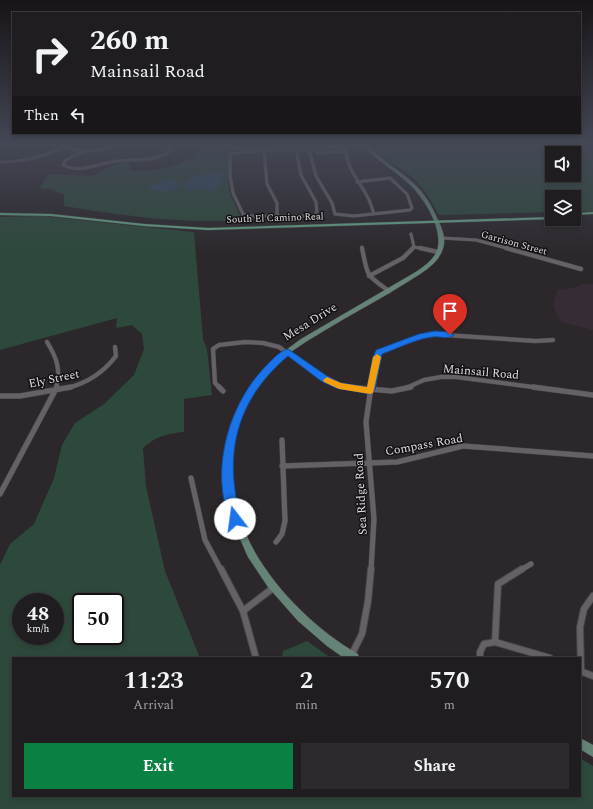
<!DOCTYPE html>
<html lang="en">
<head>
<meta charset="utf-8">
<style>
	:root { --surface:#201d20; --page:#2d2a2d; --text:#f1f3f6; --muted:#a2a2a5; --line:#3d3b3e; --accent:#0b8043 }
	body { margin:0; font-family:Spectral,serif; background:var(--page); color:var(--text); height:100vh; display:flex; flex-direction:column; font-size:15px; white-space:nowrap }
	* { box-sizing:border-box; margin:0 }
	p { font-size:13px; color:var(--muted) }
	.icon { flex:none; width:22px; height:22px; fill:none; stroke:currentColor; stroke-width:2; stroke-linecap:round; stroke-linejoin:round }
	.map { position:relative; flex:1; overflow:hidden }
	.panel { position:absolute; left:12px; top:657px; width:569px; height:140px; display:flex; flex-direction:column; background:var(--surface); border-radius:0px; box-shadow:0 2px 6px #0003,0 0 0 1px var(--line) }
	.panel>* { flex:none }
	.top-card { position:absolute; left:12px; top:12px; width:569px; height:122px; border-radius:0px; box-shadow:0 2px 6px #0003,0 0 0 1px var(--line); background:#201d20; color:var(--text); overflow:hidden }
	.buttons { position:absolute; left:545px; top:146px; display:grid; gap:8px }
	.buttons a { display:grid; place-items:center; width:36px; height:36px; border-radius:0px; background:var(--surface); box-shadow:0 2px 6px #0003,0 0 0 1px var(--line); font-size:20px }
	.speed { position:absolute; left:12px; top:593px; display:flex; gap:8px; font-size:20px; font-weight:700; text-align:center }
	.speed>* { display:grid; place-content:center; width:52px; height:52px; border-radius:50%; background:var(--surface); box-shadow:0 2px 6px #0003,0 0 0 1px var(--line); line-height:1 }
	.speed small { font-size:10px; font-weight:400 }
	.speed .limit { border:2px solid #111; border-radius:6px; background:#fff; color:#111 }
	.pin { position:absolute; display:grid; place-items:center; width:34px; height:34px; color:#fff; margin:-41px -17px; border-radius:50% 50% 50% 0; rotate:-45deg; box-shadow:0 0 4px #0007 }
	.pin .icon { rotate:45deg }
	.me { position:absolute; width:44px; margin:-22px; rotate:345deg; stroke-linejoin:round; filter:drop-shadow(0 0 3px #0008) }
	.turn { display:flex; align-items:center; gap:14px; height:84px; padding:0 12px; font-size:18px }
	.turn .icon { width:52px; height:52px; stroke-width:2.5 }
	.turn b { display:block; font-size:28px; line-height:34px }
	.then { display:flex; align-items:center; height:38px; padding:0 12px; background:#0003; gap:8px; font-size:15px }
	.eta { display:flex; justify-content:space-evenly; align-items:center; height:68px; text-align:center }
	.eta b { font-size:24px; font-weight:700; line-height:28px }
	.primary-button { display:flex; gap:8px; margin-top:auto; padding:8px 12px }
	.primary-button a { flex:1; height:46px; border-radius:0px; background:var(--accent); color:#fff; font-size:16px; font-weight:700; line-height:46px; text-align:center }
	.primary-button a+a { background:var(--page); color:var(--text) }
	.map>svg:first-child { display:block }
	.built { fill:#352c35 }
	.green { fill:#2d493b; fill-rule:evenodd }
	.water { fill:#304b60 }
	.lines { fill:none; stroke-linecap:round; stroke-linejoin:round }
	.minor-far3-casing { stroke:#494549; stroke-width:3.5 }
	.minor-far2-casing { stroke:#494549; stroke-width:5 }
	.minor-far1-casing { stroke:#494549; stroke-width:6 }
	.minor-casing { stroke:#494549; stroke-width:8 }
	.tertiary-casing { stroke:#494549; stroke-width:1 }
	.secondary-casing { stroke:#494549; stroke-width:1 }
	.primary-casing { stroke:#494549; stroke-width:1 }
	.minor-far3 { stroke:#666166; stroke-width:3 }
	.minor-far2 { stroke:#666166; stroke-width:4 }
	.minor-far1 { stroke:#666166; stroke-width:5 }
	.minor { stroke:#666166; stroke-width:6 }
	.tertiary { fill:#666166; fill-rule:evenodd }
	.secondary { fill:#658376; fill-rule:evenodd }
	.primary { fill:#64a487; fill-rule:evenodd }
	.route { fill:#1a73e8; stroke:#114b97 }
	.slow { fill:#f59e0b }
	.labels { text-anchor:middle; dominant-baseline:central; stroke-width:3; stroke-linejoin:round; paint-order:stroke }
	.far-street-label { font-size:10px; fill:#e0dde0; stroke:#131113 }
	.street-label { font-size:12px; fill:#e0dde0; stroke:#131113 }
</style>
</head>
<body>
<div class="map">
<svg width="593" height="809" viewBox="0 0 593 809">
	<rect width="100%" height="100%" fill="#2b272b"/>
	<path class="built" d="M585,283L593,284V330L561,322L553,307L557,290L573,288Z"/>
	<path class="green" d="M196,143H226V147L230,149L228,154L229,191L242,220C180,224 124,216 64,206V194L55,192V190L39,188L49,174L94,176L104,169L121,163H129L131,171C154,171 179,168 197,154Z
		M370,143H593V211H574V197H552V212L443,215L438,214C431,200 423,186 411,176C397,165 379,159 370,143ZM552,153H574V175H552Z
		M40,216L194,232L203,339L207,349L212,395L184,399V432C169,433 154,437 143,448L146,486L165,571L200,658H13V796H580V758L593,766V809H0V565L10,544L34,524L54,478L62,445L75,423L104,404L134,375L144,349L142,334L132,325L116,328L117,318L0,350V217ZM21,602H55V636H21ZM81,602H115V636H81Z
		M307,641L331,658H282L283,651Z"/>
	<path class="water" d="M220,172L224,176L216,190L208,191L200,188L188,190L185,189V184C191,175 209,172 220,172Z
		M168,180H176L179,186C172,194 152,192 146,187Z"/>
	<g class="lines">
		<defs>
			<path id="minor-far3" d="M227,143L231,148L243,149
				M65,147C84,153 101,153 119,143
				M345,147C348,171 356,176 367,196C370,201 372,208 374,214
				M309,149L316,176L332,203L335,214L354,216L410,210L412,208L407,194L390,178L357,182
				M86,150L66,160L63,165C82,174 98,163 117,161C135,159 151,162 168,153L171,143
				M248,151L230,154V175L233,193L243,214L249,216H312L317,213L316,202L301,175L295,143
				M264,151L267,184L277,203V216
				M317,153L346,151
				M411,234L414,247
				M442,238L476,240L510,249
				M362,247V249
				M414,247L425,249
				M412,249L414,247"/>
			<path id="minor-far2" d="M362,248C368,277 365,274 389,291
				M420,248L438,252
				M506,248L581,269
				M369,276L403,258L413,248
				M47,342C57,358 61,370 56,388
				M67,388C88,383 103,373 116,356L115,347
				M220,388L215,383L213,349L219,345L245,342L263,343L279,347L324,379L339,386L353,388
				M371,388L379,352L429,334L536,341L553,340
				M406,388L424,380L441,377H456L540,388"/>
			<path id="minor-far1" d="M219,387L223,391
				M346,387L392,391L411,387
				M533,387L593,395
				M0,396H20L71,387
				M282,466L397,462L463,446L593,456
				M191,478L205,540L221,570
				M0,494L57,387
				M276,542L282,534L285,521L282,440
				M371,570L374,519L366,422L371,387
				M521,570L531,564"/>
			<path id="minor" d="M221,569L243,611L256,658
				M243,611L273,588
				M495,642L498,584L522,569
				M351,656L362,634L368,601L371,569
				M480,658V652L484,644L495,642L550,658
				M580,671L593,676
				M581,671L580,627L584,609L593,596"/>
			<path id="tertiary" d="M69,143H74C52,157 25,163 0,163V161C25,161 47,154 69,143Z
				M359,143L367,144L365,145L252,149L250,151L366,145L368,146L366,147L251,153L246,151L251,147Z"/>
			<path id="secondary" d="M362,143H366C379,159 396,168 411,181C423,191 431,204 437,218C441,226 445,235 444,244C441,263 423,272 409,281C381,299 351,314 322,332C307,341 292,350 279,362C273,367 269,374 264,380C260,386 254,391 251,397C235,425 228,459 233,491C234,498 237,506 239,514C253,569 310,627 358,654L359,658H344L327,646L298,621L268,587L248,557L233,523L225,491L224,459L230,426L245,395L270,363L282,353L301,339L414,273C422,268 431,262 436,253C446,232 424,197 408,183C393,169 375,160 362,143Z
				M580,738L593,745V757L580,749Z"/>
			<path id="primary" d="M593,212V214L574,215V213Z
				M0,213L51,214L144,224L208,228L552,217V219H554L208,230L144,226L51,216L0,215Z"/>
		</defs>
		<use href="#minor-far3" class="minor-far3-casing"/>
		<use href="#minor-far2" class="minor-far2-casing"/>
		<use href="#minor-far1" class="minor-far1-casing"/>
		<use href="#minor" class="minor-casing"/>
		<use href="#tertiary" class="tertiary-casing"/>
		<use href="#secondary" class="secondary-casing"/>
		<use href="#primary" class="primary-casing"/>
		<use href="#minor-far3" class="minor-far3"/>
		<use href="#minor-far2" class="minor-far2"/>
		<use href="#minor-far1" class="minor-far1"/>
		<use href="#minor" class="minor"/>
		<use href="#tertiary" class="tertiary"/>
		<use href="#secondary" class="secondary"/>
		<use href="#primary" class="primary"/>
	</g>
	<linearGradient id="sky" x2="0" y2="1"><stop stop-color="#181518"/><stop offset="0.56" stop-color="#444755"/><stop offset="1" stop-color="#444755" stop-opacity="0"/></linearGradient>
	<rect width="593" height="256" fill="url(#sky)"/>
	<path class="route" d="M435,331L450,332L454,335C449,340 440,336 433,337C415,339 399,348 382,354L375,390L370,394L336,388L321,381L288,356C236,400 223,454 241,519L239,523L235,524L231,523C209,473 228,406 264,368C270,362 279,351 288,349L327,376L341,383L367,387L373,357L376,350L419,334Z"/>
	<path class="slow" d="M377,354L381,357L373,393L370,394L339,389L324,382L323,380L327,377L341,383L367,387L373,357Z"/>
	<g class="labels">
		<g class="far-street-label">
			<text transform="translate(275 218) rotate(-2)">South El Camino Real</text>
			<text transform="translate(514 243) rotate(15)">Garrison Street</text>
		</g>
		<g class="street-label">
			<text transform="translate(310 322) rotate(-32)">Mesa Drive</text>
			<text transform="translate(481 372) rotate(5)">Mainsail Road</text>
			<text transform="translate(54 379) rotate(-12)">Ely Street</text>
			<text transform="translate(424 445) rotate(-10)">Compass Road</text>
			<text transform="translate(361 494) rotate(-93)">Sea Ridge Road</text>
		</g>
	</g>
</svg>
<div class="buttons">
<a><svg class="icon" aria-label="sound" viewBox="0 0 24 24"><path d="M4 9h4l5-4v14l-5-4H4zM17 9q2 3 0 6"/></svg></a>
<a><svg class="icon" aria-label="layers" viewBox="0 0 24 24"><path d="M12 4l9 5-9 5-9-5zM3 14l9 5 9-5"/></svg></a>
</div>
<div class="speed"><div>48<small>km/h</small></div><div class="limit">50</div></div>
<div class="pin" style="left:450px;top:335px;background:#d93025"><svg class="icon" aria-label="arrive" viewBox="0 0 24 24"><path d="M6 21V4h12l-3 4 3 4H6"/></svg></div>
<svg class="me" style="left:235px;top:519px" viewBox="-20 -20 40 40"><circle r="19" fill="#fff"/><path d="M0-13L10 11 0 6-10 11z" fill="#1a73e8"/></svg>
<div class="top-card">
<div class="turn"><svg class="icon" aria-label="right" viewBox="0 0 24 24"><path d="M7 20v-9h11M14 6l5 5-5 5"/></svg><div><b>260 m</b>Mainsail Road</div></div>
<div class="then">Then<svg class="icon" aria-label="left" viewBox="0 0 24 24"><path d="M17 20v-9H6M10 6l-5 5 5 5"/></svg></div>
</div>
<section class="panel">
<div class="eta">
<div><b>11:23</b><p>Arrival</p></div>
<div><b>2</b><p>min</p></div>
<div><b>570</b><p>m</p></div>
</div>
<div class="primary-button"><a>Exit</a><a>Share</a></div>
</section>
</div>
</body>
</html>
